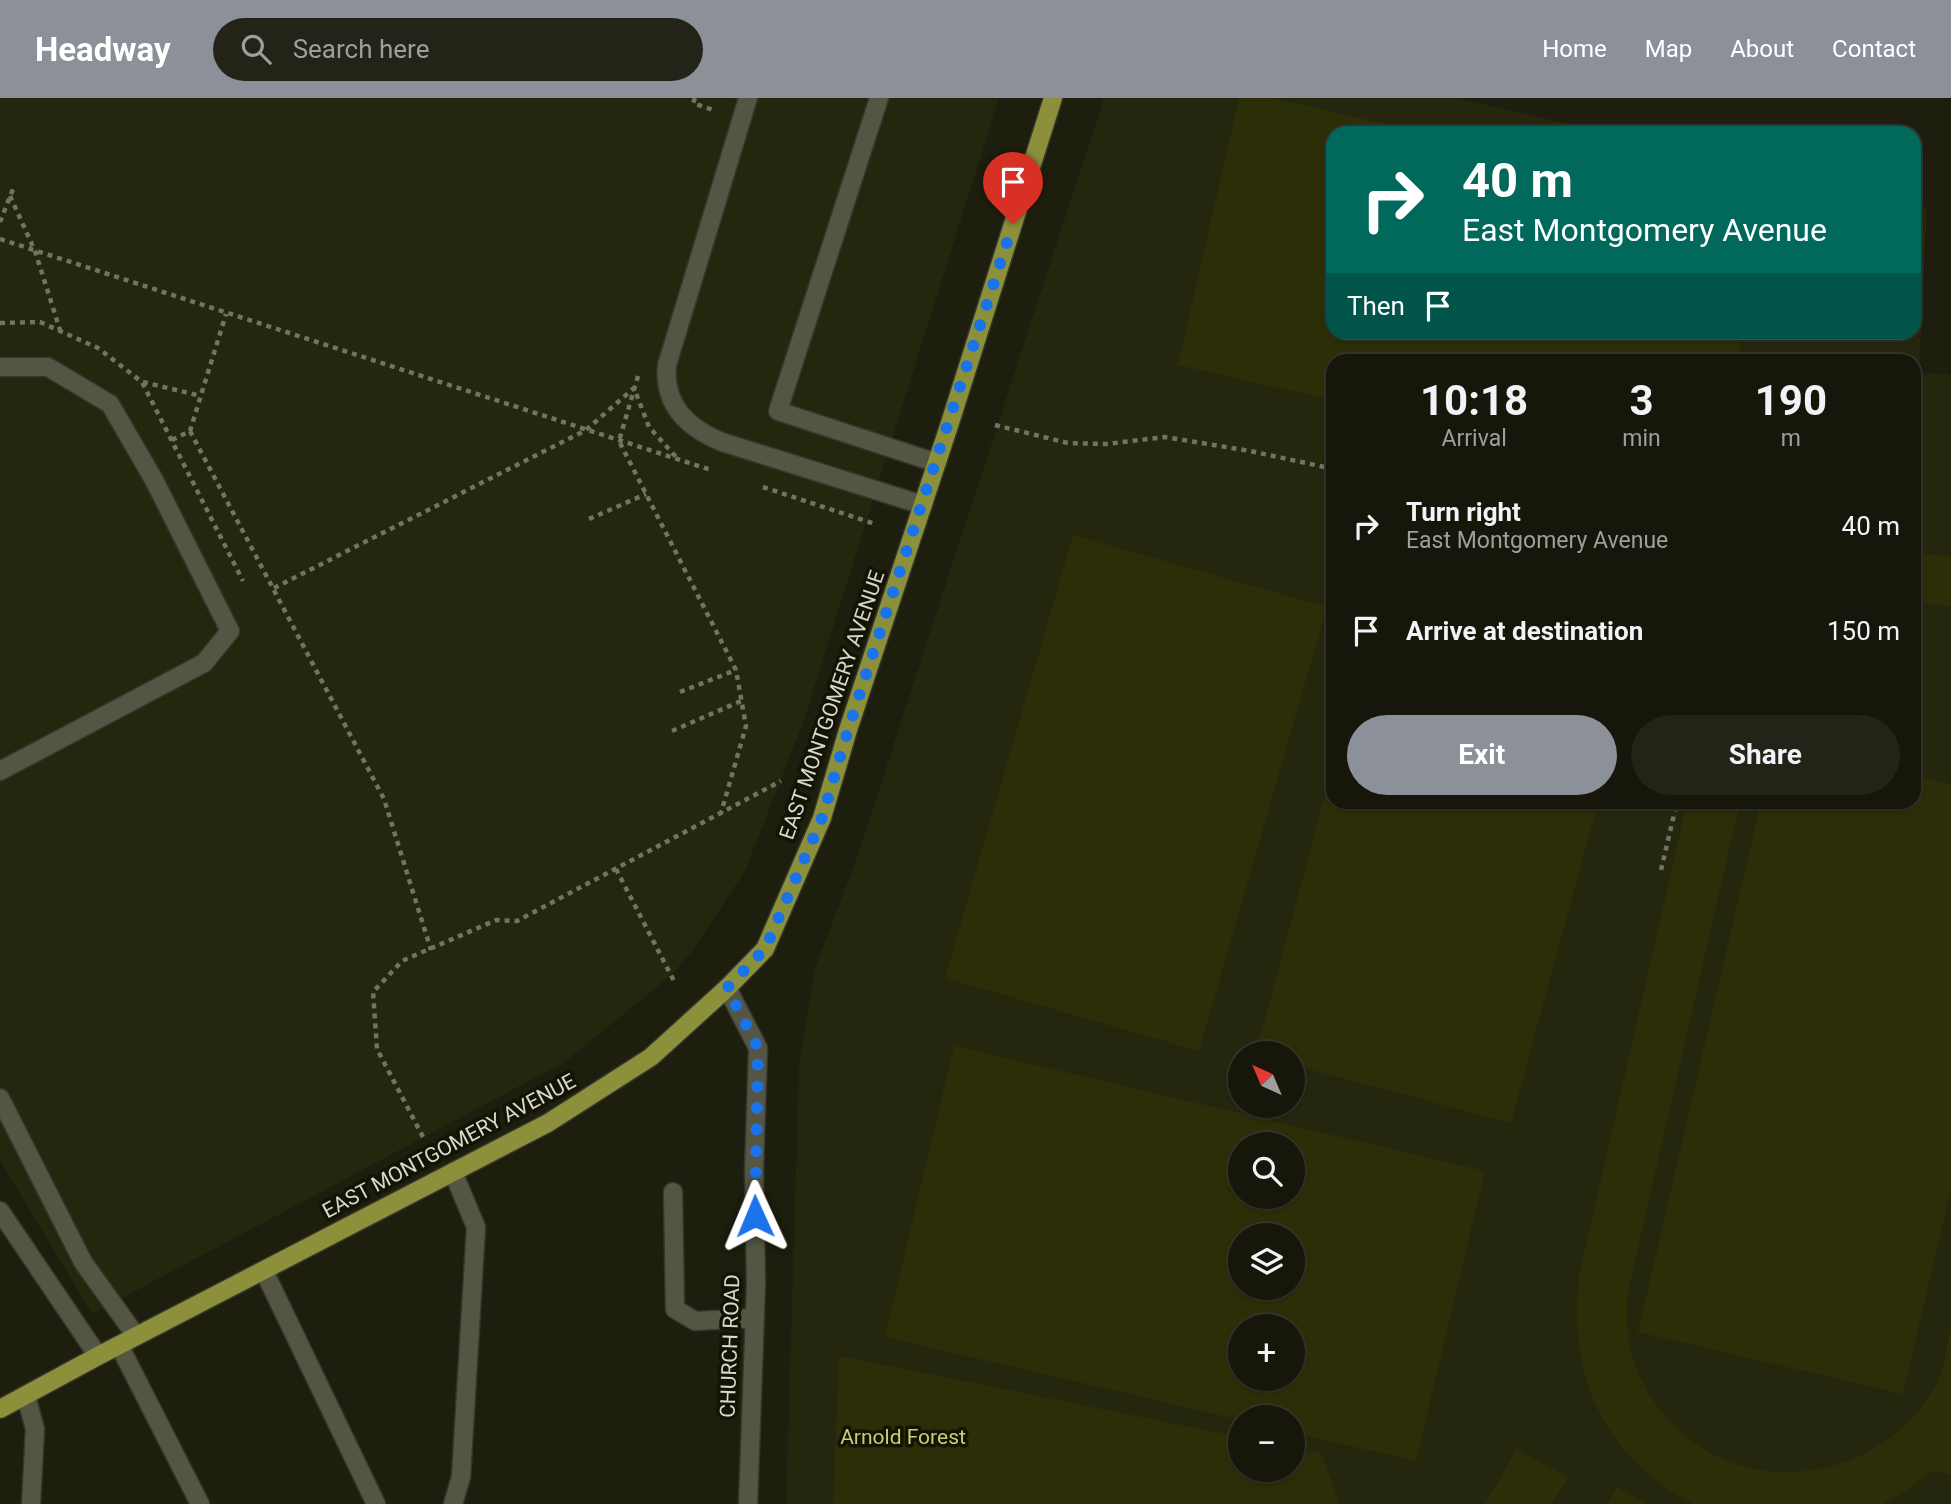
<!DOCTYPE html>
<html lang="en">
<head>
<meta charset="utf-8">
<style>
	:root { --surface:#16160a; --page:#232318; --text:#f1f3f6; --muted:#9e9f9c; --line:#35352b; --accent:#8c9099 }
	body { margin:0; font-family:Roboto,sans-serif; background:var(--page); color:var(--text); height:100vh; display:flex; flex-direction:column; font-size:26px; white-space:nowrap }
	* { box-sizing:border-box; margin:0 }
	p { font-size:23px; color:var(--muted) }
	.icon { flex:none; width:38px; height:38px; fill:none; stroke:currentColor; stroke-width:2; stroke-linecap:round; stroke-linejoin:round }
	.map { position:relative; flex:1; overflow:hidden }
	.drawer { position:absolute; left:1326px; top:256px; width:595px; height:455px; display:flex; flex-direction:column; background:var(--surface); border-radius:21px; box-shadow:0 2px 5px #0004,0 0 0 2px var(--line) }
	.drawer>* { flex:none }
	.hud { position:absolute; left:1326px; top:28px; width:595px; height:214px; border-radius:21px; box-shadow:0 2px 5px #0004,0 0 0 2px var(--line); background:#00695c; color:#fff; overflow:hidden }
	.needle { width:46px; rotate:316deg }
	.controls { position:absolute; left:1228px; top:943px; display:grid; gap:14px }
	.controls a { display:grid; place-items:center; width:77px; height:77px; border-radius:50%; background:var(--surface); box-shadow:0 2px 5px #0004,0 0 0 2px var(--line); font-size:35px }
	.pin { position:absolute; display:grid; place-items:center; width:60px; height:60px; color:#fff; margin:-72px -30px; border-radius:50% 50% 50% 0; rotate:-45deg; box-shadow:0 0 7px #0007 }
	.pin .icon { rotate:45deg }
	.me { position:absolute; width:77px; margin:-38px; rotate:359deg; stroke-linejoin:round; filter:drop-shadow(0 0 5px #0008) }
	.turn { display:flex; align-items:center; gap:24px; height:147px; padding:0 21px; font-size:32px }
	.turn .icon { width:91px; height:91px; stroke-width:2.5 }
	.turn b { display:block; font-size:49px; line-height:60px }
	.then { display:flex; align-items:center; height:66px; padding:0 21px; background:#0003; gap:14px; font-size:26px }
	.eta { display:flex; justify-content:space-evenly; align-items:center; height:119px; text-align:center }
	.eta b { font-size:42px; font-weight:700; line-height:49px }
	.primary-button { display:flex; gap:14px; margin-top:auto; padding:14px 21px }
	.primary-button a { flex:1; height:80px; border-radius:42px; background:var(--accent); color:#fff; font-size:28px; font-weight:700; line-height:80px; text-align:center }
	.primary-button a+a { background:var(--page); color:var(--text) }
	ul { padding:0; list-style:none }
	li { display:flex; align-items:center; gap:21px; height:105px; padding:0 21px }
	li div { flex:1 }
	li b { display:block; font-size:26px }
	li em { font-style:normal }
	header { display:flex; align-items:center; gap:42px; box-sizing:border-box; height:98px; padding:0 35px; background:var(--accent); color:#fff }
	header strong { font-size:33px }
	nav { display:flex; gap:38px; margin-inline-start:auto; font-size:24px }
	.search { width:490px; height:63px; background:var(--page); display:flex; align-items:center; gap:18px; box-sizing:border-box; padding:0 24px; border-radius:38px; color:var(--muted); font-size:26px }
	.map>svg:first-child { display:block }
	.built { fill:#25260e; fill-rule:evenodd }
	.green { fill:#2c2e08; fill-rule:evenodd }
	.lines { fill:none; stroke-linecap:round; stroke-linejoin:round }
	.minor-casing { stroke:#35362d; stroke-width:21 }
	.major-casing { stroke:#35362d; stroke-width:21 }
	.path { stroke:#727365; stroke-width:4.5; stroke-dasharray:5 5; stroke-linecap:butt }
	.minor { stroke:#545643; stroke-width:18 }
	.major { stroke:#8c903b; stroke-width:18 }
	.route { stroke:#1a73e8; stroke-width:12; stroke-dasharray:0 21.6 }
	.labels { text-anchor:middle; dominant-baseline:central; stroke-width:7; stroke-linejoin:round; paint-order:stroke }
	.street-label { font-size:21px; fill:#d8d9ce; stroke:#141405 }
	.park-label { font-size:21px; fill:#c8cd76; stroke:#141405 }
</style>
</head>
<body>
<header>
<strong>Headway</strong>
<div class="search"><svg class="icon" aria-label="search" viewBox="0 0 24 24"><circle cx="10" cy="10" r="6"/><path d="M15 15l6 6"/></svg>Search here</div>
<nav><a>Home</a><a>Map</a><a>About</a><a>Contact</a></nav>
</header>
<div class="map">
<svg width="1951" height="1406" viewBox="0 0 1951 1406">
	<rect width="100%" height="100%" fill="#1d1e0d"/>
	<path class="built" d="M0,0H999L803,625L745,773L691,855L669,879L565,964L92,1216L0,1062Z
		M1104,0H1458L1607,35H1334V234H1914L1915,107L1927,110L1919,275L1951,277V1406H786L799,970L814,873L855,765ZM1334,262H1914V704H1334ZM1241,956H1293V1008H1241ZM1241,1046H1293V1099H1241ZM1241,1138H1293V1190H1241ZM1241,1228H1293V1281H1241ZM1241,1320H1293V1372H1241Z"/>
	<path class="green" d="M1239,0H1271L1427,35H1334V234L1743,235L1737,262H1334L1333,302L1178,267Z
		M1073,437L1327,509L1199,953L945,880Z
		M1915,455L1951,458V508L1915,504Z
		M1333,667L1334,704H1598L1511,1025L1293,967V956L1256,955Z
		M1915,678L1951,686V1090L1903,1296L1638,1234L1761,704H1914Z
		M1687,704H1740L1627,1198C1627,1216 1627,1233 1630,1251C1636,1276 1649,1298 1664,1317C1738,1406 1883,1387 1937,1285C1945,1269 1947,1246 1951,1228V1377L1932,1373L1904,1394L1882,1406H1693C1604,1358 1567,1277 1579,1178Z
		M954,948L1485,1073L1416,1363L1293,1335V1320H1241V1322L885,1239ZM1293,1046V1099H1241V1046ZM1241,1138H1293V1190H1241ZM1293,1228V1281H1241V1228Z
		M839,1258L1241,1339V1372H1293V1350L1321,1355L1340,1406H833Z
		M1517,1351L1568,1380L1552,1406H1485Z
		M1617,1389L1647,1406H1607Z"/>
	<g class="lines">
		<defs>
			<path id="minor" d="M748,0L667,267C663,307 688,330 722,344L923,407
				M879,0L778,313L937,365
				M0,269H48L110,306L154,382L230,533L204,565L0,673
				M727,890L758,950L754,1073L756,1186L748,1406
				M0,1000L83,1164L136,1238
				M673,1094L675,1211L695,1223L755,1220
				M0,1113L98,1258
				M264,1173L376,1406
				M119,1247L200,1406
				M26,1298L35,1331L31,1406
				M453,1406L461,1379L476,1129L453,1074"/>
			<path id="major" d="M0,1311L98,1258L548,1025L651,959L727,890L765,851L822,720L848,632L949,328L1053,0"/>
		</defs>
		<use href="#minor" class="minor-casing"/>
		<use href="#major" class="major-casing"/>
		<path class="path" d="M695,0L693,5L716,13
			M10,98L35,153L60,232
			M0,124L13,91
			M0,141L711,372
			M0,225L40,224L98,250L142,284L243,483
			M638,278L619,343L736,572L746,628L721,715
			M143,284L201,298
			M995,327L1068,345L1106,346L1165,339L1250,353L1334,371
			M190,333L384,701L431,852
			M172,342L190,333L226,216
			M763,389L875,426
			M589,421L646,396
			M274,490L586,332L634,290L649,329L677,360
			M680,594L736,572
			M672,633L741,603
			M616,771L674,883
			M1661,772L1677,704
			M423,1039L377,951L373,894L402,863L496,822L517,823L781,683"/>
		<use href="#minor" class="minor"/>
		<use href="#major" class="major"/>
	</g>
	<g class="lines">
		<path class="route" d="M755,1118L758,950L727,890L765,851L822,720L848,632L1013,126"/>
	</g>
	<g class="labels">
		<g class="street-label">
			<text transform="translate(832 607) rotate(-71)">EAST MONTGOMERY AVENUE</text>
			<text transform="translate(449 1048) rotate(-28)">EAST MONTGOMERY AVENUE</text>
			<text transform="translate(730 1248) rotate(-88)">CHURCH ROAD</text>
		</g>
		<g class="park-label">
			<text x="903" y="1339">Arnold Forest</text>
		</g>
	</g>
</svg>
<div class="controls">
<a><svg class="needle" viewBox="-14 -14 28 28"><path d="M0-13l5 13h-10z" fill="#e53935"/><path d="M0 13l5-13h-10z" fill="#9e9f9c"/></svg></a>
<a><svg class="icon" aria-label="search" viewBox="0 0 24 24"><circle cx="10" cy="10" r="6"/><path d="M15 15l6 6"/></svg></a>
<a><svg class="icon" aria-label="layers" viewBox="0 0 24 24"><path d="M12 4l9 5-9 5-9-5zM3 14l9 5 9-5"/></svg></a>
<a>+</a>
<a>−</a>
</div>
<div class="pin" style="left:1013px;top:126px;background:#d93025"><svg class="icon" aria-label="arrive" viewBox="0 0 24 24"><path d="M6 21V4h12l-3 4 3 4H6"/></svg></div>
<svg class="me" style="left:755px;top:1118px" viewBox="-20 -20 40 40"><path d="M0-17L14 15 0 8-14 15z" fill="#1a73e8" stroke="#fff" stroke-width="4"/></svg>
<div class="hud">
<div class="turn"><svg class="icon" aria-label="right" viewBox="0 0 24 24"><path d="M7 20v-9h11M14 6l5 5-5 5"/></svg><div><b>40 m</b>East Montgomery Avenue</div></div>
<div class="then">Then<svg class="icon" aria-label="arrive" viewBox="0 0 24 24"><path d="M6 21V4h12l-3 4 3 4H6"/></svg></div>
</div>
<section class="drawer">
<div class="eta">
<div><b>10:18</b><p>Arrival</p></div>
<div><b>3</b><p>min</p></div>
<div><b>190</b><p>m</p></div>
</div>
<ul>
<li><svg class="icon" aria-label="right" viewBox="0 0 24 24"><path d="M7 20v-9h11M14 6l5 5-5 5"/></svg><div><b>Turn right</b><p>East Montgomery Avenue</p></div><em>40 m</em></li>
<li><svg class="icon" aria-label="arrive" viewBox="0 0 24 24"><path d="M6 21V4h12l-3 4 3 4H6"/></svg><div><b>Arrive at destination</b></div><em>150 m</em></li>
</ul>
<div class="primary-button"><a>Exit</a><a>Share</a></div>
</section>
</div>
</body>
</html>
